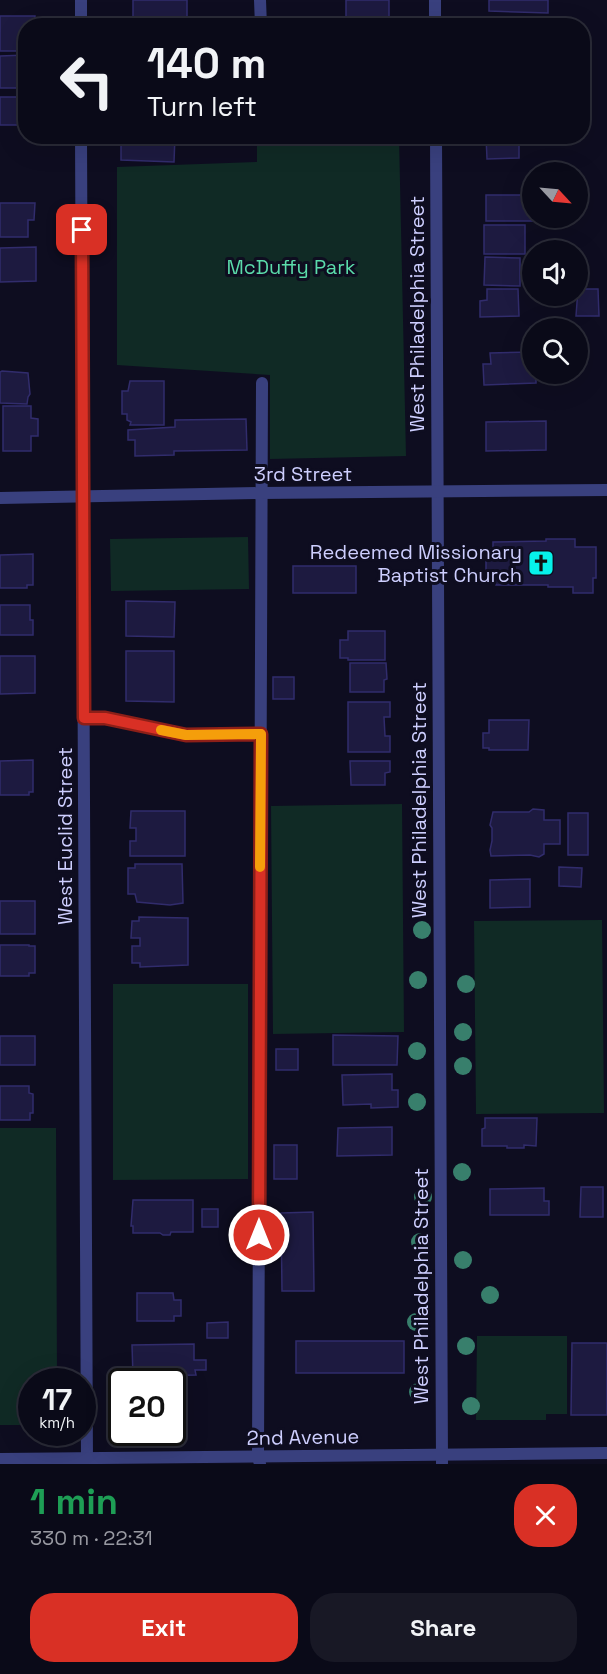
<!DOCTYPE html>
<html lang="en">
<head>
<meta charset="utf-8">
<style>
	:root { --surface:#0a0a18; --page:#181825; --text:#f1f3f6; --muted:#999aa2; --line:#2a2b37; --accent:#d93025 }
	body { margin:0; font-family:"Space Grotesk",sans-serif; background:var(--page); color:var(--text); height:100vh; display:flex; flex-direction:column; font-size:22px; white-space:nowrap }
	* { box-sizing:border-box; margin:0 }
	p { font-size:20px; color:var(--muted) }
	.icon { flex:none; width:33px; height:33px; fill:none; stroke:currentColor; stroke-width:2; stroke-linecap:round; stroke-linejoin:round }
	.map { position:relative; height:1464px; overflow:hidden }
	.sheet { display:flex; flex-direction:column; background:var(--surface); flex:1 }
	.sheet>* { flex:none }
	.banner { position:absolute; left:18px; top:18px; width:572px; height:126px; border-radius:24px; box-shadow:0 6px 24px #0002,0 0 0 2px var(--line); background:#0a0a18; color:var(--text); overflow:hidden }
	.needle { width:39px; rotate:116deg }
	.controls { position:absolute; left:522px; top:162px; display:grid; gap:12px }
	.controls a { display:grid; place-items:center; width:66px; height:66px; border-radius:50%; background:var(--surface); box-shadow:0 6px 24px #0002,0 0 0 2px var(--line); font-size:30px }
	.speed { position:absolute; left:18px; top:1368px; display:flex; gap:12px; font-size:30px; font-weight:700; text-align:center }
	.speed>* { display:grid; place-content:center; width:78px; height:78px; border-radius:50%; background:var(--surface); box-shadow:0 6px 24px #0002,0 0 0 2px var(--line); line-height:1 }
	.speed small { font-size:15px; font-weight:400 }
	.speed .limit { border:3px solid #111; border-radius:9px; background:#fff; color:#111 }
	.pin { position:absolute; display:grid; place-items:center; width:51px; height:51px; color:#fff; margin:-26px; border-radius:12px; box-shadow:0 3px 9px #0006 }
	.me { position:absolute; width:66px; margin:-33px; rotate:0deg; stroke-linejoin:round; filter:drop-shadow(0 0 4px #0008) }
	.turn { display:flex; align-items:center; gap:21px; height:126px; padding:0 30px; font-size:27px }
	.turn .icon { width:78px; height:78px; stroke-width:2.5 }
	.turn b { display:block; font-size:42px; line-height:51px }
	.round { display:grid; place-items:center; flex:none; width:63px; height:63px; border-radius:24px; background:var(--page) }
	.headline { display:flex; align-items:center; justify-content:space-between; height:102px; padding:0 30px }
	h1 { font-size:36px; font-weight:700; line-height:45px; color:#1e9e55 }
	.primary-button { display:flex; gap:12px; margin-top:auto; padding:12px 30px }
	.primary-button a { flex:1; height:69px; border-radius:24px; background:var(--accent); color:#fff; font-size:24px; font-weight:700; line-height:69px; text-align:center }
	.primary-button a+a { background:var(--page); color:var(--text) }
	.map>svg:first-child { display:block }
	.green { fill:#102a25 }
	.building { fill:#1d1a40; stroke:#312c6c; stroke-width:1.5 }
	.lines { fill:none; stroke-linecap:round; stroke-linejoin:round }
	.service { stroke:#39407e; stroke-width:12 }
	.minor { stroke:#39407e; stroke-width:12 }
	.tertiary { stroke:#39407e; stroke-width:12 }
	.tree { fill:#387f6c }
	.route-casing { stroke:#8d1f18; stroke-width:15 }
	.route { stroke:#d93025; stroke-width:10 }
	.slow { stroke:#f59e0b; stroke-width:10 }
	.labels { text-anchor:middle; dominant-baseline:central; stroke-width:6; stroke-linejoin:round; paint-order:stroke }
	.park-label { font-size:20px; fill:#5bdcab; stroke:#0e0d20 }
	.street-label { font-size:20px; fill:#cdcefe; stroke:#0e0d20 }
	.poi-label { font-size:20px; fill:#cdcefe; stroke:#0e0d20; text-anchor:end }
</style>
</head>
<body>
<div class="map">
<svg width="607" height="1464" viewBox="0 0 607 1464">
	<rect width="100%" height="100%" fill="#0e0d20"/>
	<path class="green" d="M257,137H399L406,456L270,459V375L117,365V167L257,162Z
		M248,537L249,589L111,591L110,539Z
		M402,804L404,1032L273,1034L271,806Z
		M602,920L604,1113L476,1114L474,921Z
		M113,984H248V1179L113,1180Z
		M0,1128H56L57,1381L32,1382L31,1425H0Z
		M477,1336H567V1414H546V1420H476Z"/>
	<path class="building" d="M133,0H187V22H133Z
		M346,0H389V21H346Z
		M489,0H548V13L489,11Z
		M0,16H35V26H26V51H0Z
		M547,17V26H489V19Z
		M26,55V88H0V56Z
		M0,97H26V125H0Z
		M121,136H175L174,162L121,160Z
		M486,136H519V158L487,159Z
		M486,195H532V218H544V221H486Z
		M0,203H35L34,220H28V237H0Z
		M484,225H525V254H484Z
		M36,247V281L0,282V248Z
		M485,257L520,258V286L484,285Z
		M487,289H518L519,316L480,317V301L487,300Z
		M578,289H598L599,316H576Z
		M532,352V374H536V383L484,385L483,364H491L490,353Z
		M2,371L28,373L30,394L28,397L27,404L0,403V372Z
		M130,381H164V425H130L131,422L127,420V414H122V391H128Z
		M3,406H31V418L38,419V436H31V451H3Z
		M246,419L247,450L174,451V455L135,456V440H128V430L175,427V420Z
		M546,421V450L486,451V422Z
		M546,539H575V547H596V578H593V593H573V587H548V585H496V580H486V549H493V542L546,541Z
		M33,554V585H27V588H0V555Z
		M293,566H356V593H293Z
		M126,601L175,602L174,637L126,636Z
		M0,605H30V620H33V635H0Z
		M348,631H385V660H348V658H340V640H348Z
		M126,651H174V702L126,701Z
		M0,656H35V693L0,694Z
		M350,663H386L387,679L384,680V692H350Z
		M273,677H294V699H273Z
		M348,702H390V717H384L385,736H390V752H348Z
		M489,720H529L528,750H489V748H483V733H489Z
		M33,760V792H29V795H0V761Z
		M350,761H390V772L385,773V785H351Z
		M533,809L544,810V820H560V844H544V854L539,857L530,855L491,856L490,850L492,841V828L490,825L493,812H529Z
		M131,811H185V856H130V841H136V828H130Z
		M568,813H588V855H568Z
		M135,864H182L183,903L170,905L137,902L135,894H128V868H135Z
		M559,867L582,868L581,887L559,886Z
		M530,879V907L490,908V880Z
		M0,901H35V934H0Z
		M139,917L188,918V965L140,967V963H132V946H140V938H131L132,921H139Z
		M0,945H29V946H35V973H29V976H0Z
		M333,1035L398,1036L397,1065H333Z
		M0,1036H35V1065H0Z
		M276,1049H298V1070H276Z
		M392,1074V1090H398V1107L371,1108V1104L343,1105L342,1075Z
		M0,1086H29V1093L33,1094V1113H30V1120H0Z
		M485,1118H537L536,1146L524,1145V1148H507V1146H482V1129L485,1128Z
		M392,1127V1155L337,1156L338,1128Z
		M274,1145H297V1179H274Z
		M581,1187H603V1217H580Z
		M544,1188V1201H549V1215H490V1189Z
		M133,1200H193V1232H171L170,1235H163L160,1233H133V1226H131Z
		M202,1209H218V1227H202Z
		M313,1212L314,1291H282L281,1213Z
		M137,1293H173L174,1300H181V1316H174V1321H137Z
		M228,1322V1338H207V1323Z
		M296,1341H404V1373H296Z
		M572,1343H607V1415H571Z
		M194,1344V1360H206V1370H195L196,1375L133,1376L132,1345Z"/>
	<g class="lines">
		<path class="service" d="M260,0L261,26
			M84,718H105L186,735L261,734
			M260,1464L258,1457L262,383"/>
		<path class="minor" d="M81,0V26
			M435,0V26
			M81,136L87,1464
			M436,136L442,1464"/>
		<path class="tertiary" d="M0,498L261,493L607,490
			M0,1459L607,1453"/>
	</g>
	<g class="tree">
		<circle cx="422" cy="930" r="9"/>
		<circle cx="418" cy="980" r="9"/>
		<circle cx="466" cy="984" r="9"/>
		<circle cx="463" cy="1032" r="9"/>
		<circle cx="417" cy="1051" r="9"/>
		<circle cx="463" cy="1066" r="9"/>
		<circle cx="417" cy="1102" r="9"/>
		<circle cx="462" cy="1172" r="9"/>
		<circle cx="423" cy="1197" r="9"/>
		<circle cx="420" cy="1242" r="9"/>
		<circle cx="463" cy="1260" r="9"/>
		<circle cx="490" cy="1295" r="9"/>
		<circle cx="416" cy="1322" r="9"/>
		<circle cx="466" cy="1346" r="9"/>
		<circle cx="418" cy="1392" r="9"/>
		<circle cx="471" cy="1406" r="9"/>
	</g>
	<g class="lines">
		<defs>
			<path id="route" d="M82,230L84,718H105L186,735L261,734L259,1235"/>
		</defs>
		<use href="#route" class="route-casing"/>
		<use href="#route" class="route"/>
		<path class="slow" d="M161,730L186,735L261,734L260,867"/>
	</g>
	<defs>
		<symbol id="church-square" viewBox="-11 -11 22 22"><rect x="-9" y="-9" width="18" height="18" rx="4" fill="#06f1ea" stroke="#0e0d20"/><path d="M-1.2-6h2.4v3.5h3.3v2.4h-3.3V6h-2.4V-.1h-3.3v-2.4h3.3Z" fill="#111"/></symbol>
	</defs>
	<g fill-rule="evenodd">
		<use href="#church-square" x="526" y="548" width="30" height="30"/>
	</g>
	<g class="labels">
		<g class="park-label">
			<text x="291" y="267">McDuffy Park</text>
		</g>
		<g class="street-label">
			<text transform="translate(417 314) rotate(-90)">West Philadelphia Street</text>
			<text x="303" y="474">3rd Street</text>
			<text transform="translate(419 800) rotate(-90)">West Philadelphia Street</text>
			<text transform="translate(65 836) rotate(-90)">West Euclid Street</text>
			<text transform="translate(421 1286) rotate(-90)">West Philadelphia Street</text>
			<text transform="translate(303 1437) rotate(-1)">2nd Avenue</text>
		</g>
		<g class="poi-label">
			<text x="522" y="552">Redeemed Missionary<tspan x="522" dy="23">Baptist Church</tspan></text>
		</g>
	</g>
</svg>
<div class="controls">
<a><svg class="needle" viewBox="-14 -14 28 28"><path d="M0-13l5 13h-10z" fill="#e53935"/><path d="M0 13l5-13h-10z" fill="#999aa2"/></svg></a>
<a><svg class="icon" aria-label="sound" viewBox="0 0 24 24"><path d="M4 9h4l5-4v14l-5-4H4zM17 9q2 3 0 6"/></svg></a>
<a><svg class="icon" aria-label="search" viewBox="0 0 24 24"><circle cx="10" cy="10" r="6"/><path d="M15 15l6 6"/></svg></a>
</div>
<div class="speed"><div>17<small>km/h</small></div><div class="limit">20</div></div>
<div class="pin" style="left:82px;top:230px;background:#d93025"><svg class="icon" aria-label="arrive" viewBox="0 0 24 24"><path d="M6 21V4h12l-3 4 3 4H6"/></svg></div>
<svg class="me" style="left:259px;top:1235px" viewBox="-20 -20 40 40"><circle r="17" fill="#d93025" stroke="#fff" stroke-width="3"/><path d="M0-11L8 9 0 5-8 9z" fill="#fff"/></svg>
<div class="banner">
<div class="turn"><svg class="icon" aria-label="left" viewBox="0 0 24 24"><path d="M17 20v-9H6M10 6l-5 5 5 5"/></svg><div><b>140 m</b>Turn left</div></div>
</div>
</div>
<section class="sheet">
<div class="headline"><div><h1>1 min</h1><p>330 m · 22:31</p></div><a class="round" style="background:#d93025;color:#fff"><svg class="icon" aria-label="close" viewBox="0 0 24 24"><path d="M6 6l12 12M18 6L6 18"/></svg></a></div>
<div class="primary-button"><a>Exit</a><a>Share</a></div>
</section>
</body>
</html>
